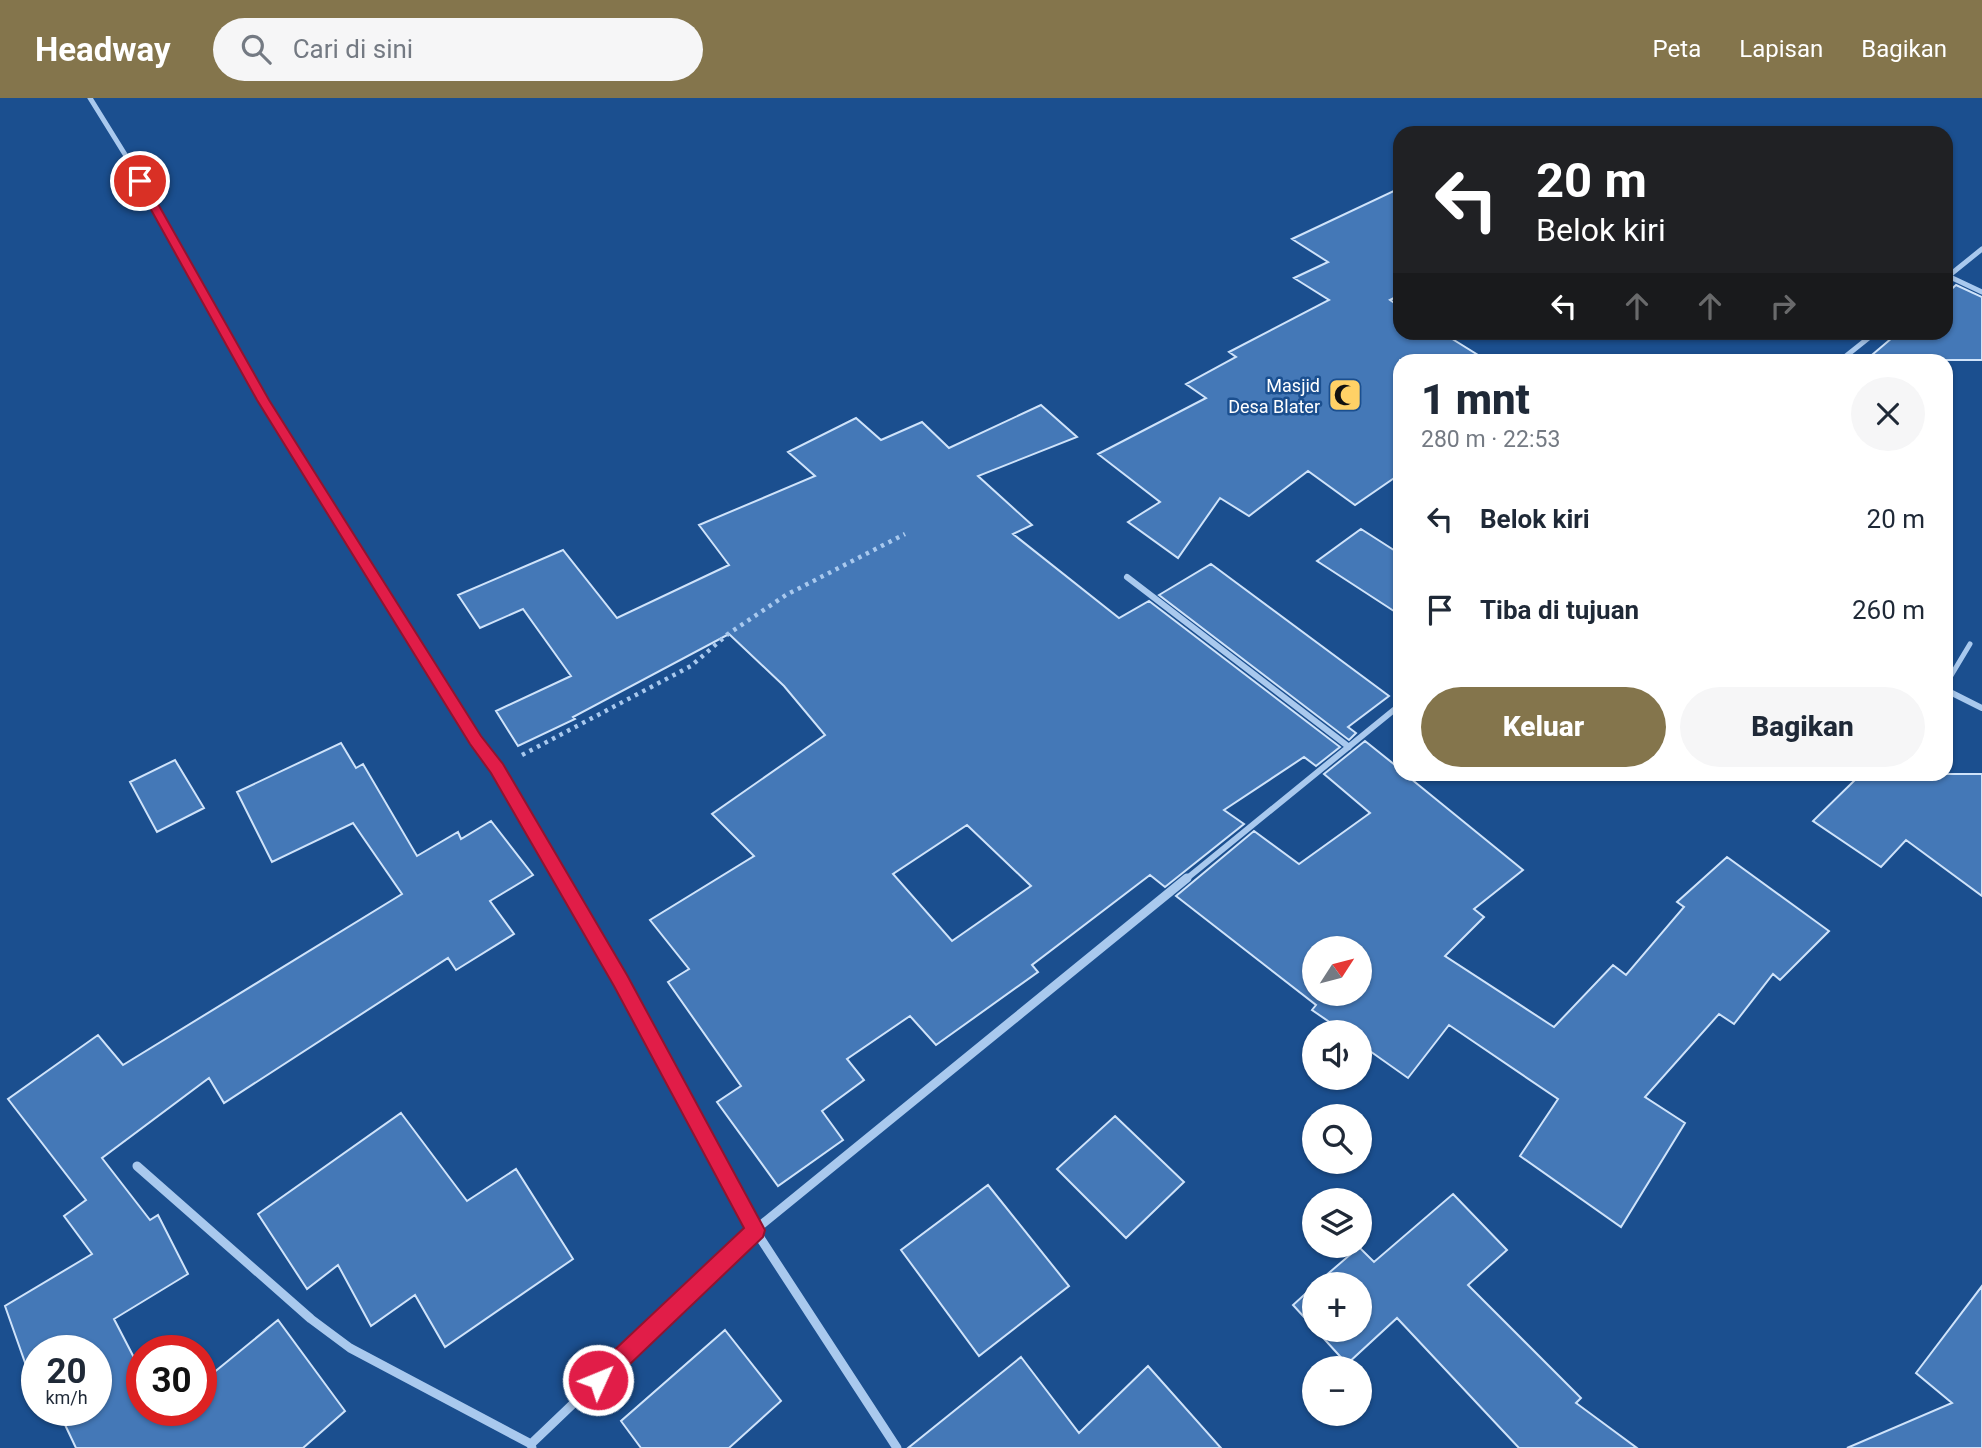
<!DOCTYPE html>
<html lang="id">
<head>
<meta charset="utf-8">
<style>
	:root { --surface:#fff; --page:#f6f6f7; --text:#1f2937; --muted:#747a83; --accent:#84754c }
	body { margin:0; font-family:Roboto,sans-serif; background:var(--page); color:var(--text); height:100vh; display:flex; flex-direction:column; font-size:26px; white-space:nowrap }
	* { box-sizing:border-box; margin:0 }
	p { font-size:23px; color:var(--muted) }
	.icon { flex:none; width:38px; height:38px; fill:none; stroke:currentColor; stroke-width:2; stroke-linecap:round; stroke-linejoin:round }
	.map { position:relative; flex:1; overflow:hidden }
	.sheet { position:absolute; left:1393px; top:256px; width:560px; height:427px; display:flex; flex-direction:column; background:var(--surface); border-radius:21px; box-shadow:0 2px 5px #0004 }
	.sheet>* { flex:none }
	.top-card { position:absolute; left:1393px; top:28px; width:560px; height:214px; border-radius:21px; box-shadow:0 2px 5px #0004; background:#202124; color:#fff; overflow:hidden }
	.needle { width:46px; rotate:54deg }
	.buttons { position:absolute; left:1302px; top:838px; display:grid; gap:14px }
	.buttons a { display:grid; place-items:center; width:70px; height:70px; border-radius:50%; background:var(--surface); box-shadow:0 2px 5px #0004; font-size:35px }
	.speed { position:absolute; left:21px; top:1237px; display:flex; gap:14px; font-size:35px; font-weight:700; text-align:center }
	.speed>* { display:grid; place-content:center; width:91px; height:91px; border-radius:50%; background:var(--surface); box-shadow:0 2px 5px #0004; line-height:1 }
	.speed small { font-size:18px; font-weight:400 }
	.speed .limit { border:10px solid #d22; background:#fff; color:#111 }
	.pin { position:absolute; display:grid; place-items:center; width:60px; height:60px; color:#fff; margin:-30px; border:4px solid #fff; border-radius:50%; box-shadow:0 2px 7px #0007 }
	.me { position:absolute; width:77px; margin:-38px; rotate:46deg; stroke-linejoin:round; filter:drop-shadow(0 0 5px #0008) }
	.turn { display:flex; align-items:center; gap:24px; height:147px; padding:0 28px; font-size:32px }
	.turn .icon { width:91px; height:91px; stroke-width:2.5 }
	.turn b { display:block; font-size:49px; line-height:60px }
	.lanes { display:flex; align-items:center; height:66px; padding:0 28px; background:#0003; justify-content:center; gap:35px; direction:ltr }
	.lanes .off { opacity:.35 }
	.round { display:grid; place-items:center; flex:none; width:74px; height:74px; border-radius:37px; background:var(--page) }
	.head { display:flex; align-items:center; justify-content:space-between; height:119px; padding:0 28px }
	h1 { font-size:42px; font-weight:800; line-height:52px }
	.action { display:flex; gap:14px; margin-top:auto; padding:14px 28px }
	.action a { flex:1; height:80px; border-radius:42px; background:var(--accent); color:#fff; font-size:28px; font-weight:800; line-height:80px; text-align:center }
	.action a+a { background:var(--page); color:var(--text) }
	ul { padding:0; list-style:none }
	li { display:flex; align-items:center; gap:21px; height:91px; padding:0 28px }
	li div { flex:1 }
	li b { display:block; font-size:26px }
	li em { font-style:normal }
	header { display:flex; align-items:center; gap:42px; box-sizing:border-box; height:98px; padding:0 35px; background:var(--accent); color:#fff }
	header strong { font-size:33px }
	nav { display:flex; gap:38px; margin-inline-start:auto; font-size:24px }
	.search { width:490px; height:63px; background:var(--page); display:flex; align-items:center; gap:18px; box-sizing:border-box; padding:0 24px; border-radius:38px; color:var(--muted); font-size:26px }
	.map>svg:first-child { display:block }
	.building { fill:#4478b7; stroke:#cfe3fa; stroke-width:2; fill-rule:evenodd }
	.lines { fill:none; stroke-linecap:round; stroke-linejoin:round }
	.path { stroke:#a9c9ee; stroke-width:4.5; stroke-dasharray:3.5 5; stroke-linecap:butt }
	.lane { stroke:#a9c9ee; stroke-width:5 }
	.street-far2 { stroke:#a9c9ee; stroke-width:5 }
	.street-far1 { stroke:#a9c9ee; stroke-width:6 }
	.street { stroke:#a9c9ee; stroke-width:9 }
	.route { fill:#e11d48; stroke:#92132f; stroke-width:2 }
	.labels { text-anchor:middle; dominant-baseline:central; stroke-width:5; stroke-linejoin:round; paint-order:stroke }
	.far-poi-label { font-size:18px; fill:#fff; stroke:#1b4f8f; text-anchor:end }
</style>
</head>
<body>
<header>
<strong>Headway</strong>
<div class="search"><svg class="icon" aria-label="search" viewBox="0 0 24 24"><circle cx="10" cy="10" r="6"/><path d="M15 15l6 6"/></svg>Cari di sini</div>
<nav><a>Peta</a><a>Lapisan</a><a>Bagikan</a></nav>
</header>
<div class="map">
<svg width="1982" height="1350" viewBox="0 0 1982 1350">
	<rect width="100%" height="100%" fill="#1b4f8f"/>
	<path class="building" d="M1400,90V197L1390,202L1400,209V234H1441L1486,262H1400V376L1355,407L1308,373L1249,418L1220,400L1178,460L1128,424L1160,404L1098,356L1206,300L1186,286L1236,259L1229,254L1329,202L1294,180L1328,164L1292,141Z
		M1956,187L1982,199V262H1866L1899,234H1946V196Z
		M1041,307L1077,339L978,378L1032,427L1013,436L1119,520L1149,503L1340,649L1316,668L1304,659L1224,712L1244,726L1165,789L1150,777L1032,867L1038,874L936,947L910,918L847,961L864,982L822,1013L843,1042L778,1088L717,1004L741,988L668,884L689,871L650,822L754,758L712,716L825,637L784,588L729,536L573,619L575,621L518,648L496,613L571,578L523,511L480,530L458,497L563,452L617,520L729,467L699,427L815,378L788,354L856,320L881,342L922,324L949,350ZM967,727L1031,788L952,843L893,776Z
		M1361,431L1400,456V517L1317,463Z
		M1211,466L1389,598L1348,629L1356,635L1349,642L1159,497Z
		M1365,643L1400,671V676H1405L1523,772L1474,811L1484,819L1445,858L1554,929L1613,867L1626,877L1684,809L1677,804L1727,759L1829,833L1780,882L1773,876L1734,926L1719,916L1645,999L1685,1025L1621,1129L1520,1058L1558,1001L1449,927L1408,980L1360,946V934H1344L1312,912L1316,907L1176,798L1254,733L1299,766L1370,715L1324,676ZM1314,850H1360V896H1314Z
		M341,645L356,670L363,666L417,758L458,734L461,741L491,723L533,777L490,803L514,836L456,872L448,860L224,1005L209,980L102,1060L150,1122L158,1117L188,1176L114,1221L142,1275V1312H161L163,1316L168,1312H201V1285L278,1222L345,1313L303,1350H76L58,1312H96V1253H37V1268L28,1273L5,1208L92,1156L64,1118L86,1102L8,1001L98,937L123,967L402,796L353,725L272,764L237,694Z
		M175,662L204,710L157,734L130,684Z
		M1861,676H1982V798L1906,742L1881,769L1813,723Z
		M401,1015L467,1103L516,1071L573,1161L445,1249L415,1197L371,1228L338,1167L307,1191L258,1116Z
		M1115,1018L1184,1084L1126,1140L1057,1071Z
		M988,1087L1069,1188L979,1258L901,1152Z
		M1453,1096L1507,1152L1468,1187L1581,1300L1576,1305L1637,1350H1519L1397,1220L1347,1266L1316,1232H1360V1186H1316L1359,1149L1374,1164Z
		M1314,1188V1230L1293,1207Z
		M1982,1188V1350H1847L1952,1305L1916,1275Z
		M725,1232L781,1303L729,1350H641L621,1323Z
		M1021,1259L1079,1335L1148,1268L1221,1350H908Z"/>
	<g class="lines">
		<path class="path" d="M522,657L691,568L728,536L786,497L905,436"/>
		<path class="lane" d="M1946,586L1970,546"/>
		<path class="street-far2" d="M90,0L126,58L288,341
			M1948,178L1982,194
			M1946,180L1982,151
			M1841,262L1876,234"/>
		<path class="street-far1" d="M287,340L475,642L497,670L562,782
			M1127,479L1349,649
			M1946,592L1982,610
			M1185,782L1400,607"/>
		<path class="street" d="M561,780L620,883L755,1132L897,1350
			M137,1068L311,1221L350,1250L531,1346
			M532,1350L531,1346L755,1132L1187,780"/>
	</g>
	<path class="route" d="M140,79L145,83L269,302L481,638L503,666L627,877L765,1132L763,1139L606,1289L598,1292L591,1289L588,1282L591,1274L744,1130L614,888L491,675L470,646L257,302L135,83Z"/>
	<defs>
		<symbol id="mosque-square" viewBox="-11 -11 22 22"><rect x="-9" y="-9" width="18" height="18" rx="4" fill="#ffd166" stroke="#1b4f8f"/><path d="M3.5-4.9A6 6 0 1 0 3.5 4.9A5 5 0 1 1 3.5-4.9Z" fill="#111"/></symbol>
	</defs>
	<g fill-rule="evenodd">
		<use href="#mosque-square" x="1326" y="278" width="38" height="38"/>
	</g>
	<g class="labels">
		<g class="far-poi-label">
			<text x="1320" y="287">Masjid<tspan x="1320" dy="21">Desa Blater</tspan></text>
		</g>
	</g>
</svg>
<div class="buttons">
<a><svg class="needle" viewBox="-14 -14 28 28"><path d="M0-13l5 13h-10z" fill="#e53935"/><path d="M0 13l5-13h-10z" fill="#747a83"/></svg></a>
<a><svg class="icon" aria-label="sound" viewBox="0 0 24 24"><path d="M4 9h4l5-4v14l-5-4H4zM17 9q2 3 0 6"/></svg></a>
<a><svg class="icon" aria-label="search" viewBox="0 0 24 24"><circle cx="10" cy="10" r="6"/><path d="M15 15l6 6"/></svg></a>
<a><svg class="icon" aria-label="layers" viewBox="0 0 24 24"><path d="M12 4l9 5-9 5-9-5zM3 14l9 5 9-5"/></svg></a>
<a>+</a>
<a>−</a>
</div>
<div class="speed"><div>20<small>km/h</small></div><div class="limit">30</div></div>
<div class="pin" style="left:140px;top:83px;background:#d93025"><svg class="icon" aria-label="arrive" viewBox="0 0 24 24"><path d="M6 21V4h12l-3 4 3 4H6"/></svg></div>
<svg class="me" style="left:598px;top:1282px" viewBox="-20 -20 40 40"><circle r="17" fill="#e11d48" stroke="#fff" stroke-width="3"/><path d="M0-11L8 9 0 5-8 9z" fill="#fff"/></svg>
<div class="top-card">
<div class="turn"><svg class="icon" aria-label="left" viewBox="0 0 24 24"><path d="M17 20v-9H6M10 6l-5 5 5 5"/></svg><div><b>20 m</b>Belok kiri</div></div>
<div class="lanes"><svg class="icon" aria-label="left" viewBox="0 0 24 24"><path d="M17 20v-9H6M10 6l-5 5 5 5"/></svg><svg class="icon off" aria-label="ahead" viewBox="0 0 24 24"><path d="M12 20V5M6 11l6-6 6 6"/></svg><svg class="icon off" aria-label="ahead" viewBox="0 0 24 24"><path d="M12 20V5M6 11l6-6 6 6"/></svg><svg class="icon off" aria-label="right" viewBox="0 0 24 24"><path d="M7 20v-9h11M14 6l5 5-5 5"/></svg></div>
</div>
<section class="sheet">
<div class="head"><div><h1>1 mnt</h1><p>280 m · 22:53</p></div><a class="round"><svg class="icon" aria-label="close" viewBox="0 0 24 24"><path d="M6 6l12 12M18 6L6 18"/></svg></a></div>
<ul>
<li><svg class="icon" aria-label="left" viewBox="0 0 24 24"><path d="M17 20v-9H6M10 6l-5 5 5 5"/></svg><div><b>Belok kiri</b></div><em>20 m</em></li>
<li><svg class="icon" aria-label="arrive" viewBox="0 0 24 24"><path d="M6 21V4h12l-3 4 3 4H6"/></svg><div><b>Tiba di tujuan</b></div><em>260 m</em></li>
</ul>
<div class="action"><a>Keluar</a><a>Bagikan</a></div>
</section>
</div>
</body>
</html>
